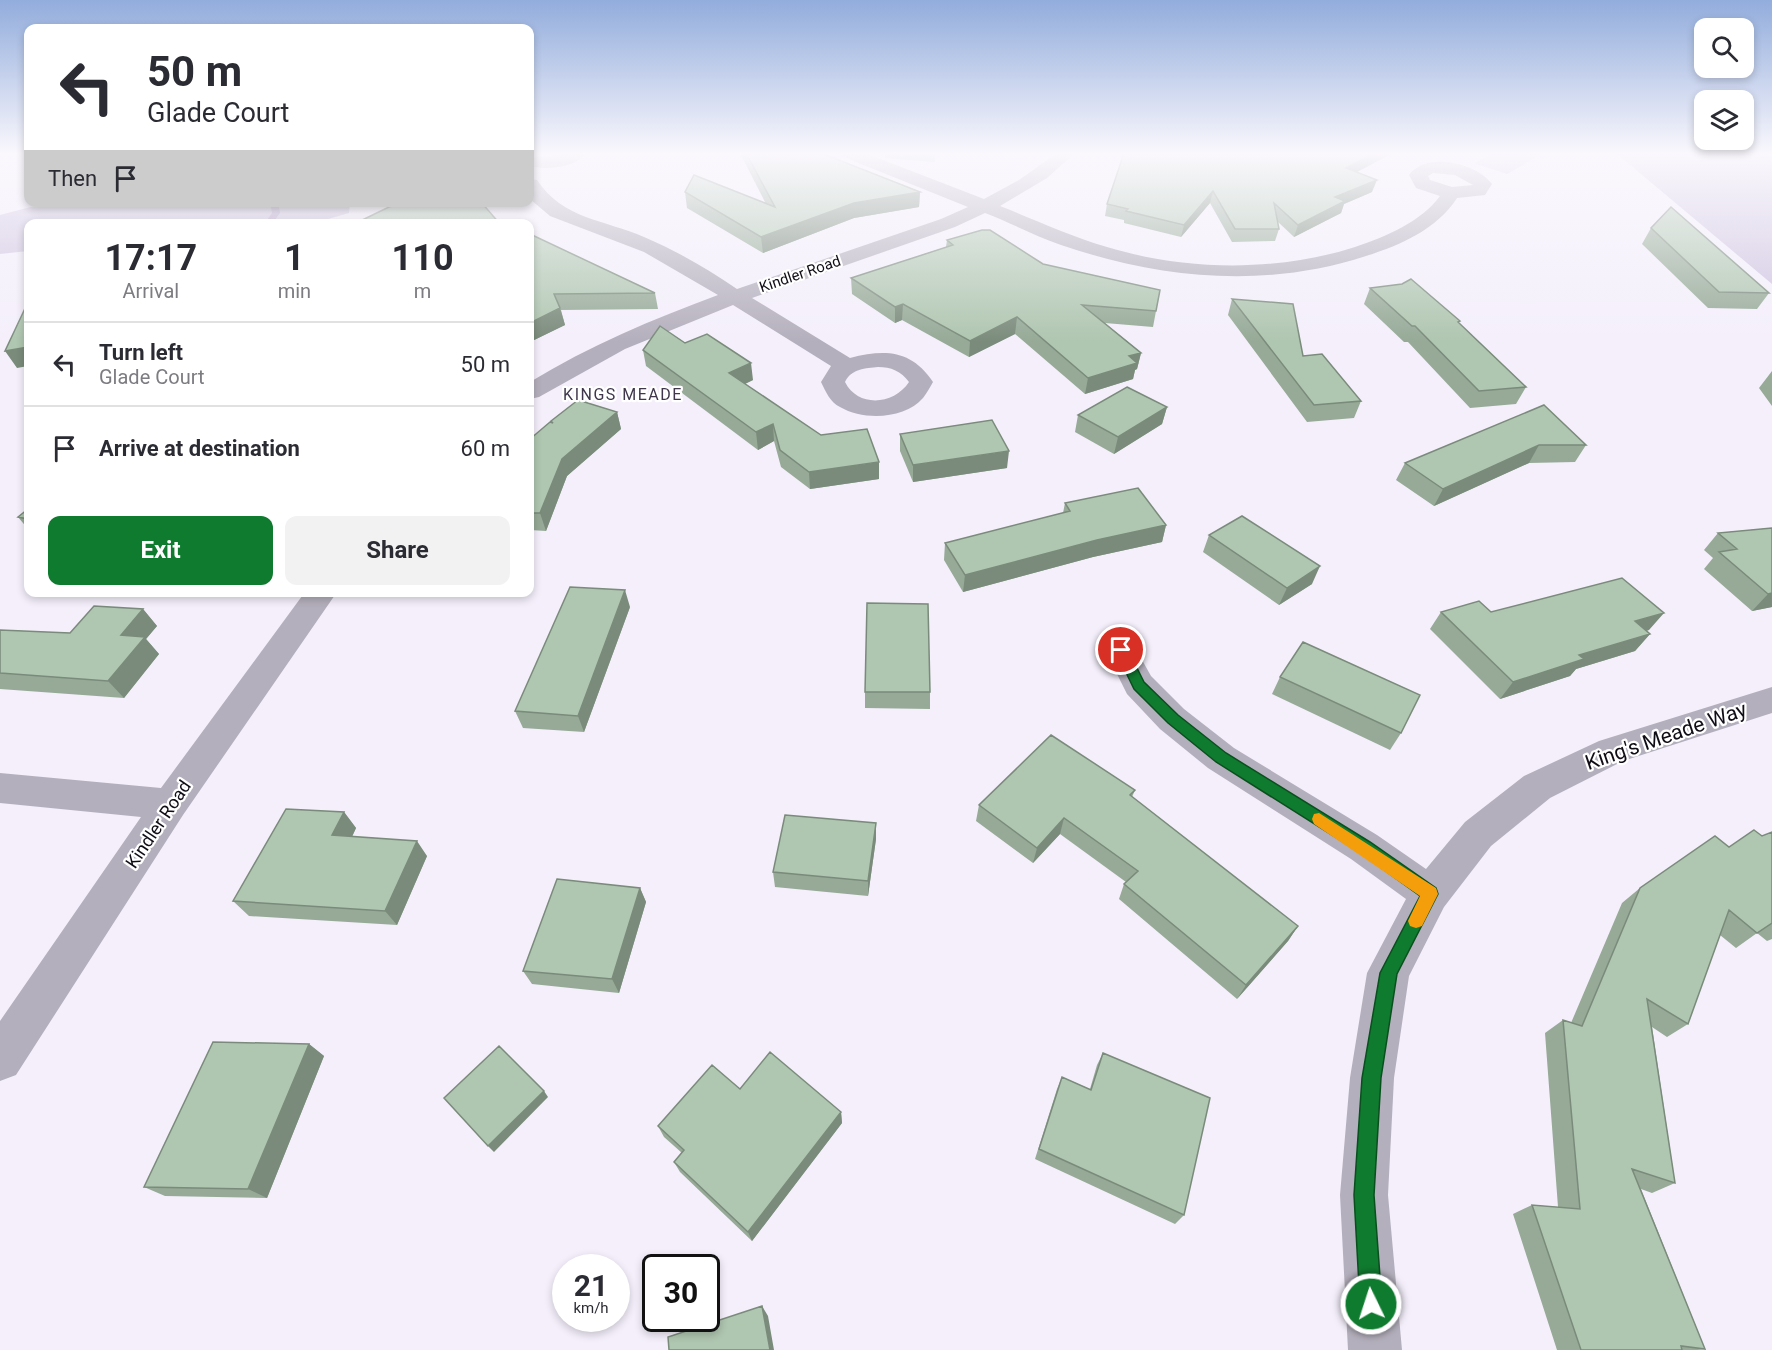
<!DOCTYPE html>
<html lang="en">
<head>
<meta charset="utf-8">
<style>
	:root { --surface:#fff; --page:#f2f2f3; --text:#2b2b33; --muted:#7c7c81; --line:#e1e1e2; --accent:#0f7b2f }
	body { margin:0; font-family:Roboto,sans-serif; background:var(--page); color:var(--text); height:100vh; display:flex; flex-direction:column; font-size:22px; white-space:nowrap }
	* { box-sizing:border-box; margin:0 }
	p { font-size:20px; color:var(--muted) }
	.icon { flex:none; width:33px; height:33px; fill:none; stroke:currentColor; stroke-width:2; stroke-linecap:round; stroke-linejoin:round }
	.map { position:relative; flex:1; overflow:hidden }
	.side { position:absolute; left:24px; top:219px; width:510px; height:378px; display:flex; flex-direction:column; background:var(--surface); border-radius:12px; box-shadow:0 3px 9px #0003 }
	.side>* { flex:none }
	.guide { position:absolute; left:24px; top:24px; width:510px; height:183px; border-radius:12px; box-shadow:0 3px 9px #0003; background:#fff; color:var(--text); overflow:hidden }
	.buttons { position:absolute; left:1694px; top:18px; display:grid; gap:12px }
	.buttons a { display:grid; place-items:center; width:60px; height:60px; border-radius:12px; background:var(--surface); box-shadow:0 3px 9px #0003; font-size:30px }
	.speed { position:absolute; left:552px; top:1254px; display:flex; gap:12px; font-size:30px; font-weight:700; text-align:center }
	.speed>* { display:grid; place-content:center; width:78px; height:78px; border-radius:50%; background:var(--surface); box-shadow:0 3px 9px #0003; line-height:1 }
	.speed small { font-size:15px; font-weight:400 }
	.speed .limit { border:3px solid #111; border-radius:9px; background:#fff; color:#111 }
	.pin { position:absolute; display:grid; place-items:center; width:51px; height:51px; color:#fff; margin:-26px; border:3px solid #fff; border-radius:50%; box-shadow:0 2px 6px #0007 }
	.me { position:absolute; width:66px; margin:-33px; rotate:356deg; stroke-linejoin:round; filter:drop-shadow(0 0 4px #0008) }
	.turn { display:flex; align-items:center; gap:21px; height:126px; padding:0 24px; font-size:27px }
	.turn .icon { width:78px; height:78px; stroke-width:2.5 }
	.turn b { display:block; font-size:42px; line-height:51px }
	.then { display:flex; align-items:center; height:57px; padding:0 24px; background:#0003; gap:12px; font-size:22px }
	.eta { display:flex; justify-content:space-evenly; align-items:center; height:102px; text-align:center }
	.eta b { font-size:36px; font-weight:700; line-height:42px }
	.button { display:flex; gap:12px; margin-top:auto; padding:12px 24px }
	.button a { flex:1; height:69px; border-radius:12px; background:var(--accent); color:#fff; font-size:24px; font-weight:700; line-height:69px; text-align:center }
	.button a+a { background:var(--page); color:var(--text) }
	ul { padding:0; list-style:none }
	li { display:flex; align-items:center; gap:18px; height:84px; padding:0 24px; border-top:2px solid var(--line) }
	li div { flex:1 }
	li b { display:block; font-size:22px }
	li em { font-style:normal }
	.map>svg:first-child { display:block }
	.green { fill:#cfc4e0 }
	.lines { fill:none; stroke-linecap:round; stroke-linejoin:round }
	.stream { fill:#b2a0cb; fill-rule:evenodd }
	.minor { fill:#b4afbc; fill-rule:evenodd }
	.wall { fill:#96aa97 }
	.shaded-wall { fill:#7a8b7b }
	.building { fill:#afc6b0; stroke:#7a8b7b; stroke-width:1.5 }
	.route { fill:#0f7b2f; stroke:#0a501f; stroke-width:1.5 }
	.slow { fill:#f59e0b }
	.labels { text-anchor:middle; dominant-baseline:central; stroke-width:4.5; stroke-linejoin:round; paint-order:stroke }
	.far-street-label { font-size:15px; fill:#110d16; stroke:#fff }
	.far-neighbourhood-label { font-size:16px; letter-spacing:1.5px; fill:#3f364c; stroke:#fff }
	.street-label { font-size:18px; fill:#110d16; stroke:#fff }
	.near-street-label { font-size:21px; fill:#110d16; stroke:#fff }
</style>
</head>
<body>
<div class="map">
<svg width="1772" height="1350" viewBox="0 0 1772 1350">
	<rect width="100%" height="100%" fill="#f4effb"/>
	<path class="green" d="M1493,153H1544L1507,174L1474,163Z
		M1616,153H1772V284Z
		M50,202H350V203L349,213L321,221L319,223L28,224V251L0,254V215Z"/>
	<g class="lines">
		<path class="stream" d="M270,202H278L280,213L272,224H264L272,213Z"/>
		<path class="minor" d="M565,153H586C574,169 547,169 530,167V157H554Z
			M842,153H865L984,199L1019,180L1057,153H1075L1047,178L1000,206C1036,220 1070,236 1107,247C1186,271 1277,272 1355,247C1385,237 1421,222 1440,196L1416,188L1409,175C1426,151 1477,163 1492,184L1485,195L1457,198C1437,229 1401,245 1366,256C1265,289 1161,279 1061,245C1035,236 1011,223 985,213L955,227L752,298L850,358C886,349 911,350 933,382C930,387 927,393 923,398C905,419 864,421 840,407C830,402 826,392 821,382L831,366L733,305L625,349L539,397L530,399V382C589,346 653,319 718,295L644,252L550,216L530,199V179L537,180C564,220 603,219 644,237C677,251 708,269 737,289L941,219L968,207L861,164L845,157ZM1433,173L1455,175L1473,185L1452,187L1430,180L1428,176ZM878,367C891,367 901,371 909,382C894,405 858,408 845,382C851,369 866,368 878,367Z
			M305,592H337L183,815L16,1075L0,1081V1021L141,817L0,803V773L161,788Z
			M1121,638L1132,642L1151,676L1184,709L1234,748L1377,835L1426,869L1465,822L1524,776L1599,741L1772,687V713L1623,761L1550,798L1491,846L1444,907L1409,976L1394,1078L1388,1195L1402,1350H1348L1340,1195L1350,1078L1367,973L1406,899L1351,859L1208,768L1160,729L1127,694L1105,650L1110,642Z"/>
	</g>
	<path class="wall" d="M740,153H787L789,155L920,192L919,207L854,218L763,253L687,208L685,192L766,204Z
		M885,153H935V162L885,158Z
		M1357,172L1372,192L1344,204L1341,213L1294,237L1277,221L1279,229L1275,241L1232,242L1210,203L1181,237L1124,223V220L1105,216L1107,204Z
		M1651,228L1769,293L1757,309L1708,308L1642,244Z
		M530,234L655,293L658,309L561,310L565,325L530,342Z
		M947,240L1043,264L1156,311L1153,327L1105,323L1141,353L1137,369L1135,370L1133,379L1085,394L1015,334L969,357L902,320L895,323L852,294L851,278L946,247Z
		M1370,288L1460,321L1459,323L1526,387L1516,404L1470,408L1408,342H1404L1364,304Z
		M1232,299L1303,356L1361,401L1354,418L1307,422L1228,315Z
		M685,343L753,380L745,384L879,479L810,489L781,467L774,441L758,450L646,366L643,350Z
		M1772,371V406L1759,388Z
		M1544,405L1586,445L1575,462L1529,463L1434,506L1396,480L1405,463Z
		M1167,407L1162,424L1114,454L1075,432L1078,415Z
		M617,412L621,429L567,476L546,531L530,530V439Z
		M900,434L1007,468L913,482L900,451Z
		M1065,503L1166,525L1162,542L1093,557L963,592L944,560L945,543L1063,513Z
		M28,509V529L18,517Z
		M1772,528V607L1752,611L1704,569L1713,558L1704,550L1718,533Z
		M1209,535L1312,584L1279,605L1203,552Z
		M630,607L584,732L523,728L515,711Z
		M143,609L157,626L146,639L159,654L124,698L0,689V630L70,633Z
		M1441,612H1491L1649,630L1646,631L1650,634L1635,651L1576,669L1570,676L1500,699L1430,629Z
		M1280,677L1401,733L1390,750L1272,694Z
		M865,692H930V709L865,708Z
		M1135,790L1132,797L1298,926L1288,941L1237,999L1119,899L1124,884L1126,882L1060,834L1033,863L976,821L979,805Z
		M344,812L356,828L352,837L427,856L397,925L249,916L233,901Z
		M876,823V839L868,896L775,887L773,872Z
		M1772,832V939L1767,941L1757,933L1736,948L1720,935L1688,1024L1667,1037L1652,1027L1675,1183L1652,1193L1641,1189L1705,1349L1698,1350H1557L1513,1214L1532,1205L1558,1207L1545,1033L1563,1020L1571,1023L1622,903L1640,888Z
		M640,888L646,902L619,993L532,984L523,971Z
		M309,1044L324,1056L267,1198L165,1196L144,1187Z
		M1103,1053L1184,1215L1175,1224L1035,1159L1057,1089L1062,1077L1090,1089L1097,1065Z
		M740,1089L841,1112L842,1123L752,1241L680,1172L674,1162L682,1153L664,1137L658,1126Z"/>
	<path class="shaded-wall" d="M1375,153H1393L1342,180L1346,168Z
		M1377,180L1372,192L1344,204L1341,213L1294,237L1298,225L1335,197Z
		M1213,191L1210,203L1181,237L1184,225Z
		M920,192L919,207L854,218L763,253L761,237L854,203Z
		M903,304L902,320L895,323V307Z
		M560,308L565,325L530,342V323Z
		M1017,317L1015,334L969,357L970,341Z
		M28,347V366L17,368L5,351Z
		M1141,353L1137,369L1135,370L1133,379L1085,394L1088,378L1129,356Z
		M751,363L753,380L732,390L729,373Z
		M1167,407L1162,424L1114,454L1118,437Z
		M617,412L621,429L567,476L546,531L540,513L562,459Z
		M773,424L774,441L758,450L756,432Z
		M1539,445L1529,463L1434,506L1443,489Z
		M1009,451L1007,468L913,482V465Z
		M879,462V479L810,489L809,472Z
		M1166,525L1162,542L1093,557L963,592L965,575L1097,540Z
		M1320,566L1312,584L1279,605L1287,588Z
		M625,590L630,607L584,732L578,716Z
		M1772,593V607L1752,611L1768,594Z
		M143,609L157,626L146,639L159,654L124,698L108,681L121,635Z
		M1664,613L1649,630L1620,638L1635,621Z
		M1650,634L1635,651L1576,669L1570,676L1500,699L1513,682L1579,655Z
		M344,812L356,828L345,851L332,835Z
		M1064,818L1060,834L1033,863L1037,848Z
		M876,823V839L868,896V881Z
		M417,841L427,856L397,925L385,911Z
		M640,888L646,902L619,993L612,979Z
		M1298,926L1288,941L1237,999L1246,985Z
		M309,1044L324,1056L267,1198L248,1189Z
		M544,1091L548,1097L494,1152L488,1146Z
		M841,1112L842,1123L752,1241L748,1232Z
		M762,1306L768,1316L774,1350H770Z"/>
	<path class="building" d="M746,153H787L789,155L796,153H821L920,192L854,203L761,237L685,192L694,175L775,207Z
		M1124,153H1375L1346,168L1377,180L1335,197L1345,201L1298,225L1274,203L1279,229H1235L1213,191L1184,225L1126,211L1128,209L1107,204Z
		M407,202H481L500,224H354L389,207Z
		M1671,207L1769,293L1719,292L1651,228Z
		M982,230H990L1043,264L1160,290L1156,311L1082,305L1141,353L1129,356L1137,363L1088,378L1017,317L970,341L903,304L895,307L851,278L953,245L947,240Z
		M530,234L655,293L554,294L560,308L530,323Z
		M1411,279L1460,321L1458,322L1526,387L1479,391L1415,326H1412L1370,288L1402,284Z
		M1232,299L1293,304L1303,356L1322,354L1361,401L1314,405Z
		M28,302V347L5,351Z
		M660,326L685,343L707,334L751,363L729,373L821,435L867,429L879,462L809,472L780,450L773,424L756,432L643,350Z
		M1127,387L1167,407L1118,437L1078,415Z
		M578,400L617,412L562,459L540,513H530V439L550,422L553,423L551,421Z
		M1544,405L1586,445H1539L1443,489L1405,463Z
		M992,420L1009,451L913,465L900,434Z
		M1138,488L1166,525L1097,540L965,575L945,543L1070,511L1065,503Z
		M28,509V519L18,517Z
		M1242,516L1320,566L1287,588L1209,535Z
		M1772,528V593L1768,594L1719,552L1737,549L1718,533Z
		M1622,578L1664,613L1635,621L1650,634L1579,655L1584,659L1513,682L1441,612L1479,601L1491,612Z
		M570,587L625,590L578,716L515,711Z
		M867,603L928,604L930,692H865Z
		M94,606L143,609L121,635L145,637L108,681L0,673V630L70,633Z
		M1303,642L1420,695L1401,733L1280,677Z
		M1051,735L1135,790L1130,795L1298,926L1246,985L1124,884L1138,871L1064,818L1037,848L979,805Z
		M286,809L344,812L332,835L417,841L385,911L233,901Z
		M785,815L876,823L868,881L773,872Z
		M1754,830L1762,836L1772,832V923L1757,933L1729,910L1688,1024L1647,999L1675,1183L1632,1169L1705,1349L1681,1346L1682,1350H1581L1532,1205L1580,1209L1563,1020L1582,1026L1640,888L1715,836L1729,847Z
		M557,879L640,888L612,979L523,971Z
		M213,1042L309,1044L248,1189L144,1187Z
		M499,1046L544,1091L488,1146L444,1098Z
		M770,1052L841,1112L748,1232L674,1162L684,1150L658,1126L712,1065L740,1089Z
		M1103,1053L1210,1098L1184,1215L1039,1149L1062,1077L1091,1090Z
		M762,1306L770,1350H669L668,1337Z"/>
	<linearGradient id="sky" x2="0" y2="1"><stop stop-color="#92acdc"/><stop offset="0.45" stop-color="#faf8fd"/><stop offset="1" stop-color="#faf8fd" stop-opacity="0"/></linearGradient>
	<rect width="1772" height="342" fill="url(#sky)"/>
	<path class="route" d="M1121,645L1126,646L1144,682L1178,715L1226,753L1370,842L1436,888L1438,894L1397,974L1381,1078L1374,1195L1382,1304L1379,1311L1371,1314L1363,1311L1360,1304L1354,1195L1362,1078L1380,973L1420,896L1359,852L1216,762L1168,723L1134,689L1115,650Z"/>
	<path class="slow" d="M1319,813L1436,888L1438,894L1422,926L1416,928L1410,926L1408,921L1420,896L1314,824L1312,819L1314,814Z"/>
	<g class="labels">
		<g class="far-street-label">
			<text transform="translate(800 274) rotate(-19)">Kindler Road</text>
		</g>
		<g class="far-neighbourhood-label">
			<text x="623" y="394">KINGS MEADE</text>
		</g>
		<g class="street-label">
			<text transform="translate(158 824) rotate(-56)">Kindler Road</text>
		</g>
		<g class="near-street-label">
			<text transform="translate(1666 736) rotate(-19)">King's Meade Way</text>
		</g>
	</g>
</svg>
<div class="buttons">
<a><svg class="icon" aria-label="search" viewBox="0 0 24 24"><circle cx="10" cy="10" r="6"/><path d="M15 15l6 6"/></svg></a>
<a><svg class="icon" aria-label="layers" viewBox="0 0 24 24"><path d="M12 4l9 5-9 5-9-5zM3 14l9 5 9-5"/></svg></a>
</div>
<div class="speed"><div>21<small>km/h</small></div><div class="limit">30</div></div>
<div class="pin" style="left:1121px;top:650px;background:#d93025"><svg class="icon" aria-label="arrive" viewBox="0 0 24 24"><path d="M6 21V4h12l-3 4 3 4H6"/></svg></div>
<svg class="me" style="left:1371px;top:1304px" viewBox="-20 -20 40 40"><circle r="17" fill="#0f7b2f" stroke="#fff" stroke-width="3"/><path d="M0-11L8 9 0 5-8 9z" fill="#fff"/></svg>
<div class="guide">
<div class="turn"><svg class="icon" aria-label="left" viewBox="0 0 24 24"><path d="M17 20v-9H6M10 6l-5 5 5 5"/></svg><div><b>50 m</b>Glade Court</div></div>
<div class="then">Then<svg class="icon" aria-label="arrive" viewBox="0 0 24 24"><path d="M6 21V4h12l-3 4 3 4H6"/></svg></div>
</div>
<section class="side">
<div class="eta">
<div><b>17:17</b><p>Arrival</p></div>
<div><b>1</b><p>min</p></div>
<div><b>110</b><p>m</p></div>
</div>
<ul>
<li><svg class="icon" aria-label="left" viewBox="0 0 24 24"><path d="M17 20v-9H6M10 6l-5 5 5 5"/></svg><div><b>Turn left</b><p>Glade Court</p></div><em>50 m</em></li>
<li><svg class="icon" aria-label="arrive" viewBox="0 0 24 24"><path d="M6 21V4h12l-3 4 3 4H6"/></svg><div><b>Arrive at destination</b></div><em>60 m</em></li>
</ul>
<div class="button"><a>Exit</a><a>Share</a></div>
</section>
</div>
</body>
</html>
